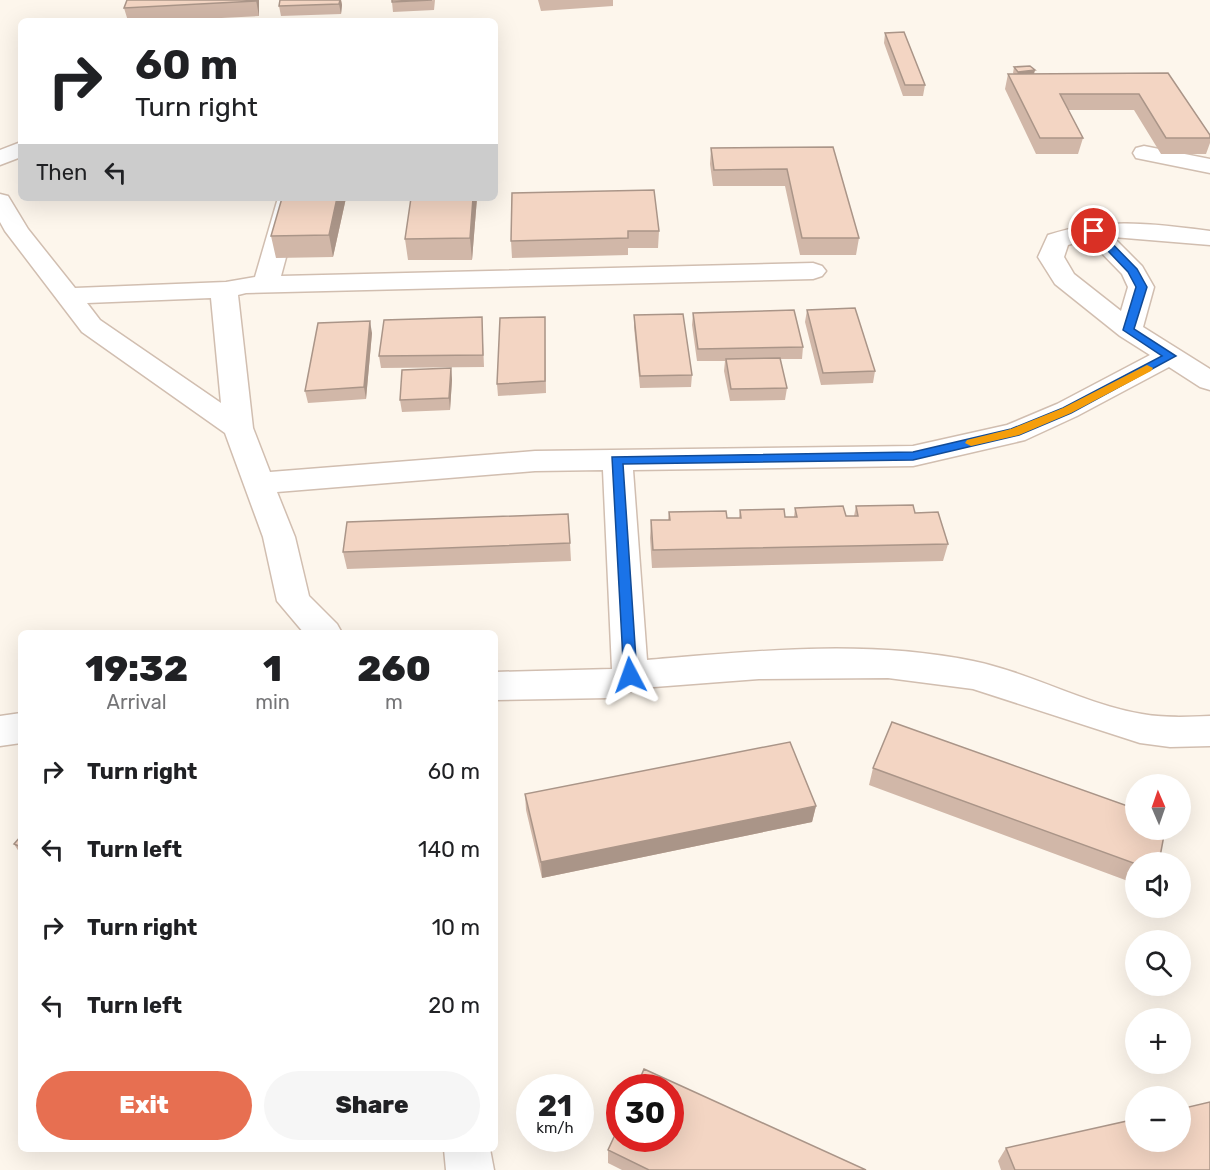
<!DOCTYPE html>
<html lang="en">
<head>
<meta charset="utf-8">
<style>
	:root { --surface:#fff; --page:#f6f6f6; --text:#202124; --muted:#757577; --accent:#e76f51 }
	body { margin:0; font-family:Rubik,sans-serif; background:var(--page); color:var(--text); height:100vh; display:flex; flex-direction:column; font-size:22px; white-space:nowrap }
	* { box-sizing:border-box; margin:0 }
	p { font-size:20px; color:var(--muted) }
	.icon { flex:none; width:33px; height:33px; fill:none; stroke:currentColor; stroke-width:2; stroke-linecap:round; stroke-linejoin:round }
	.map { position:relative; flex:1; overflow:hidden }
	.side { position:absolute; left:18px; top:630px; width:480px; height:522px; display:flex; flex-direction:column; background:var(--surface); border-radius:9px; box-shadow:0 6px 24px #0002 }
	.side>* { flex:none }
	.top-card { position:absolute; left:18px; top:18px; width:480px; height:183px; border-radius:9px; box-shadow:0 6px 24px #0002; background:#fff; color:var(--text); overflow:hidden }
	.needle { width:39px; rotate:358deg }
	.tools { position:absolute; left:1125px; top:774px; display:grid; gap:12px }
	.tools a { display:grid; place-items:center; width:66px; height:66px; border-radius:50%; background:var(--surface); box-shadow:0 6px 24px #0002; font-size:30px }
	.speed { position:absolute; left:516px; top:1074px; display:flex; gap:12px; font-size:30px; font-weight:700; text-align:center }
	.speed>* { display:grid; place-content:center; width:78px; height:78px; border-radius:50%; background:var(--surface); box-shadow:0 6px 24px #0002; line-height:1 }
	.speed small { font-size:15px; font-weight:400 }
	.speed .limit { border:9px solid #d22; background:#fff; color:#111 }
	.pin { position:absolute; display:grid; place-items:center; width:51px; height:51px; color:#fff; margin:-26px; border:3px solid #fff; border-radius:50%; box-shadow:0 2px 6px #0007 }
	.me { position:absolute; width:66px; margin:-33px; rotate:356deg; stroke-linejoin:round; filter:drop-shadow(0 0 4px #0008) }
	.turn { display:flex; align-items:center; gap:21px; height:126px; padding:0 18px; font-size:27px }
	.turn .icon { width:78px; height:78px; stroke-width:2.5 }
	.turn b { display:block; font-size:42px; line-height:51px }
	.then { display:flex; align-items:center; height:57px; padding:0 18px; background:#0003; gap:12px; font-size:22px }
	.eta { display:flex; justify-content:space-evenly; align-items:center; height:102px; text-align:center }
	.eta b { font-size:36px; font-weight:800; line-height:42px }
	.button { display:flex; gap:12px; margin-top:auto; padding:12px 18px }
	.button a { flex:1; height:69px; border-radius:36px; background:var(--accent); color:#fff; font-size:24px; font-weight:800; line-height:69px; text-align:center }
	.button a+a { background:var(--page); color:var(--text) }
	ul { padding:0; list-style:none }
	li { display:flex; align-items:center; gap:18px; height:78px; padding:0 18px }
	li div { flex:1 }
	li b { display:block; font-size:22px }
	li em { font-style:normal }
	.map>svg:first-child { display:block }
	.lines { fill:none; stroke-linecap:round; stroke-linejoin:round }
	.minor-casing { stroke:#d1beb0; stroke-width:3 }
	.minor { fill:#fff; fill-rule:evenodd }
	.wall { fill:#d1b7a8 }
	.shaded-wall { fill:#aa9588 }
	.building { fill:#f3d5c3; stroke:#aa9588; stroke-width:1.5 }
	.route { fill:#1a73e8; stroke:#114b97; stroke-width:1.5 }
	.slow { fill:#f59e0b }
</style>
</head>
<body>
<div class="map">
<svg width="1210" height="1170" viewBox="0 0 1210 1170">
	<rect width="100%" height="100%" fill="#fdf6ec"/>
	<g class="lines">
		<defs>
			<path id="minor" d="M21,142V157L0,165V150Z
				M1144,146L1210,159V173L1136,158L1133,153L1136,148Z
				M0,194L8,196L28,229L75,288L226,282L255,277L278,198H302L281,276L813,263L822,266L826,271L822,276L813,279L246,293L238,295L253,428L270,472L535,451L913,446L1007,425L1057,404L1150,355L1120,336L1055,284L1038,257L1048,235C1103,217 1154,224 1210,231V245L1113,237L1142,266L1154,287L1143,327L1210,369V390L1200,387L1169,367L1077,416L1025,440L913,466L633,470L647,660C754,651 866,639 973,661C1031,673 1084,704 1142,714C1165,718 1187,717 1210,716V746L1170,747L1140,743L973,689L888,678L759,679L641,688L609,698L495,700V672L612,669L603,470L535,471L277,492L295,537L309,596L337,624L342,633H304L277,601L263,537L225,433L82,332L5,231L0,222ZM1088,239L1122,274L1128,287L1121,311L1074,274L1064,257L1068,245ZM211,298L221,403L100,320L87,303Z
				M21,713V743L0,746V716Z
				M444,1149H490L494,1170H446Z"/>
		</defs>
		<use href="#minor" class="minor-casing"/>
		<use href="#minor" class="minor"/>
	</g>
	<path class="wall" d="M259,0V16L162,21H128L124,8Z
		M280,0H341L342,5L341,14L281,16L279,6Z
		M435,0L434,10L393,12L392,2Z
		M538,0H613V6L541,11Z
		M885,33L925,85L923,96H903L884,43Z
		M1014,67L1035,70L1034,74L1168,73L1210,135V143L1206,154H1161L1134,110H1068L1083,138L1078,154H1036L1005,89L1008,74H1014L1013,73Z
		M833,147L859,238L856,255H800L785,186H713L710,164L711,148Z
		M512,193L659,231L658,248H628V255L512,258L511,241Z
		M346,198L333,257L276,258L271,236Z
		M411,198H477L472,260H408L405,239Z
		M807,310L875,371L873,383L821,385L805,322Z
		M693,313L803,347L802,359H780L787,388L785,400L730,401L724,371L725,361H697L692,325Z
		M634,315L692,375L691,387L640,388L634,327Z
		M482,317L484,367L381,368L379,356Z
		M545,317L546,393L498,396L497,384Z
		M372,333L366,399L308,403L305,391Z
		M451,368L452,380L450,410L402,412L400,400Z
		M856,506L915,513L948,544L943,561L652,568L650,538L651,520H668L669,512L727,518H739L740,510L785,517H794L795,508L846,516H854Z
		M570,543L571,561L347,569L343,552Z
		M873,768L1136,862V884L869,785Z
		M525,794L816,806L812,822L542,878L526,810Z
		M21,836V855L14,844Z
		M1006,1148L1210,1170H1001L998,1161Z
		M608,1150L866,1170H622L608,1163Z"/>
	<path class="shaded-wall" d="M256,0H259V16Z
		M340,0H341L342,5L341,14L339,4Z
		M1035,70L1033,76L1017,77L1018,72Z
		M337,198H346L333,257L329,235Z
		M473,198H477L472,260L470,238Z
		M370,321L372,333L366,399L364,387Z
		M451,368L452,380L450,410L449,398Z
		M816,806L812,822L542,878L541,862Z"/>
	<path class="building" d="M127,0H256V1L124,8Z
		M280,0H340L339,4L279,6Z
		M392,0H432L392,2Z
		M904,32L925,85H905L885,33Z
		M1030,66L1035,70L1018,72L1014,67Z
		M1168,73L1210,135V138H1166L1139,94H1060L1083,138H1040L1008,74Z
		M833,147L859,238H802L787,169L714,170L711,148Z
		M654,190L659,231H628V238L511,241L512,193Z
		M282,198H337L329,235L271,236Z
		M411,198H473L470,238L405,239Z
		M855,308L875,371L823,373L807,310Z
		M794,310L803,347L698,349L693,313Z
		M683,314L692,375L640,376L634,315Z
		M482,317L483,355L379,356L384,320Z
		M545,317V381L497,384L500,318Z
		M370,321L364,387L305,391L318,323Z
		M780,358L787,388L731,389L726,359Z
		M451,368L449,398L400,400L402,370Z
		M913,505L915,513L938,512L948,544L653,550L651,520H670L669,512L726,511L727,518H741L740,510L784,509L785,517H797L795,508L843,506L846,516H858L856,506Z
		M568,514L570,543L343,552L347,522Z
		M892,722L1136,809V830H1165L1159,862H1136V864L873,768Z
		M790,742L816,806L541,862L525,794Z
		M21,836V847L14,844Z
		M644,1069L866,1170H649L608,1150L620,1124V1138H670V1088H636Z
		M1210,1102V1170H1015L1006,1148L1136,1119V1142H1180V1109Z"/>
	<path class="route" d="M1091,229H1098L1137,269L1147,287L1134,329L1176,356L1071,413L1019,435L913,460L623,464L637,675L630,681L624,679L612,457L913,452L1011,429L1063,408L1162,356L1123,330L1136,287L1128,272L1091,233Z"/>
	<path class="slow" d="M1147,365L1153,368L1151,371L1071,413L1019,435L971,446L965,443L967,440L1011,429L1063,408Z"/>
</svg>
<div class="tools">
<a><svg class="needle" viewBox="-14 -14 28 28"><path d="M0-13l5 13h-10z" fill="#e53935"/><path d="M0 13l5-13h-10z" fill="#757577"/></svg></a>
<a><svg class="icon" aria-label="sound" viewBox="0 0 24 24"><path d="M4 9h4l5-4v14l-5-4H4zM17 9q2 3 0 6"/></svg></a>
<a><svg class="icon" aria-label="search" viewBox="0 0 24 24"><circle cx="10" cy="10" r="6"/><path d="M15 15l6 6"/></svg></a>
<a>+</a>
<a>−</a>
</div>
<div class="speed"><div>21<small>km/h</small></div><div class="limit">30</div></div>
<div class="pin" style="left:1094px;top:231px;background:#d93025"><svg class="icon" aria-label="arrive" viewBox="0 0 24 24"><path d="M6 21V4h12l-3 4 3 4H6"/></svg></div>
<svg class="me" style="left:630px;top:675px" viewBox="-20 -20 40 40"><path d="M0-17L14 15 0 8-14 15z" fill="#1a73e8" stroke="#fff" stroke-width="4"/></svg>
<div class="top-card">
<div class="turn"><svg class="icon" aria-label="right" viewBox="0 0 24 24"><path d="M7 20v-9h11M14 6l5 5-5 5"/></svg><div><b>60 m</b>Turn right</div></div>
<div class="then">Then<svg class="icon" aria-label="left" viewBox="0 0 24 24"><path d="M17 20v-9H6M10 6l-5 5 5 5"/></svg></div>
</div>
<section class="side">
<div class="eta">
<div><b>19:32</b><p>Arrival</p></div>
<div><b>1</b><p>min</p></div>
<div><b>260</b><p>m</p></div>
</div>
<ul>
<li><svg class="icon" aria-label="right" viewBox="0 0 24 24"><path d="M7 20v-9h11M14 6l5 5-5 5"/></svg><div><b>Turn right</b></div><em>60 m</em></li>
<li><svg class="icon" aria-label="left" viewBox="0 0 24 24"><path d="M17 20v-9H6M10 6l-5 5 5 5"/></svg><div><b>Turn left</b></div><em>140 m</em></li>
<li><svg class="icon" aria-label="right" viewBox="0 0 24 24"><path d="M7 20v-9h11M14 6l5 5-5 5"/></svg><div><b>Turn right</b></div><em>10 m</em></li>
<li><svg class="icon" aria-label="left" viewBox="0 0 24 24"><path d="M17 20v-9H6M10 6l-5 5 5 5"/></svg><div><b>Turn left</b></div><em>20 m</em></li>
</ul>
<div class="button"><a>Exit</a><a>Share</a></div>
</section>
</div>
</body>
</html>
